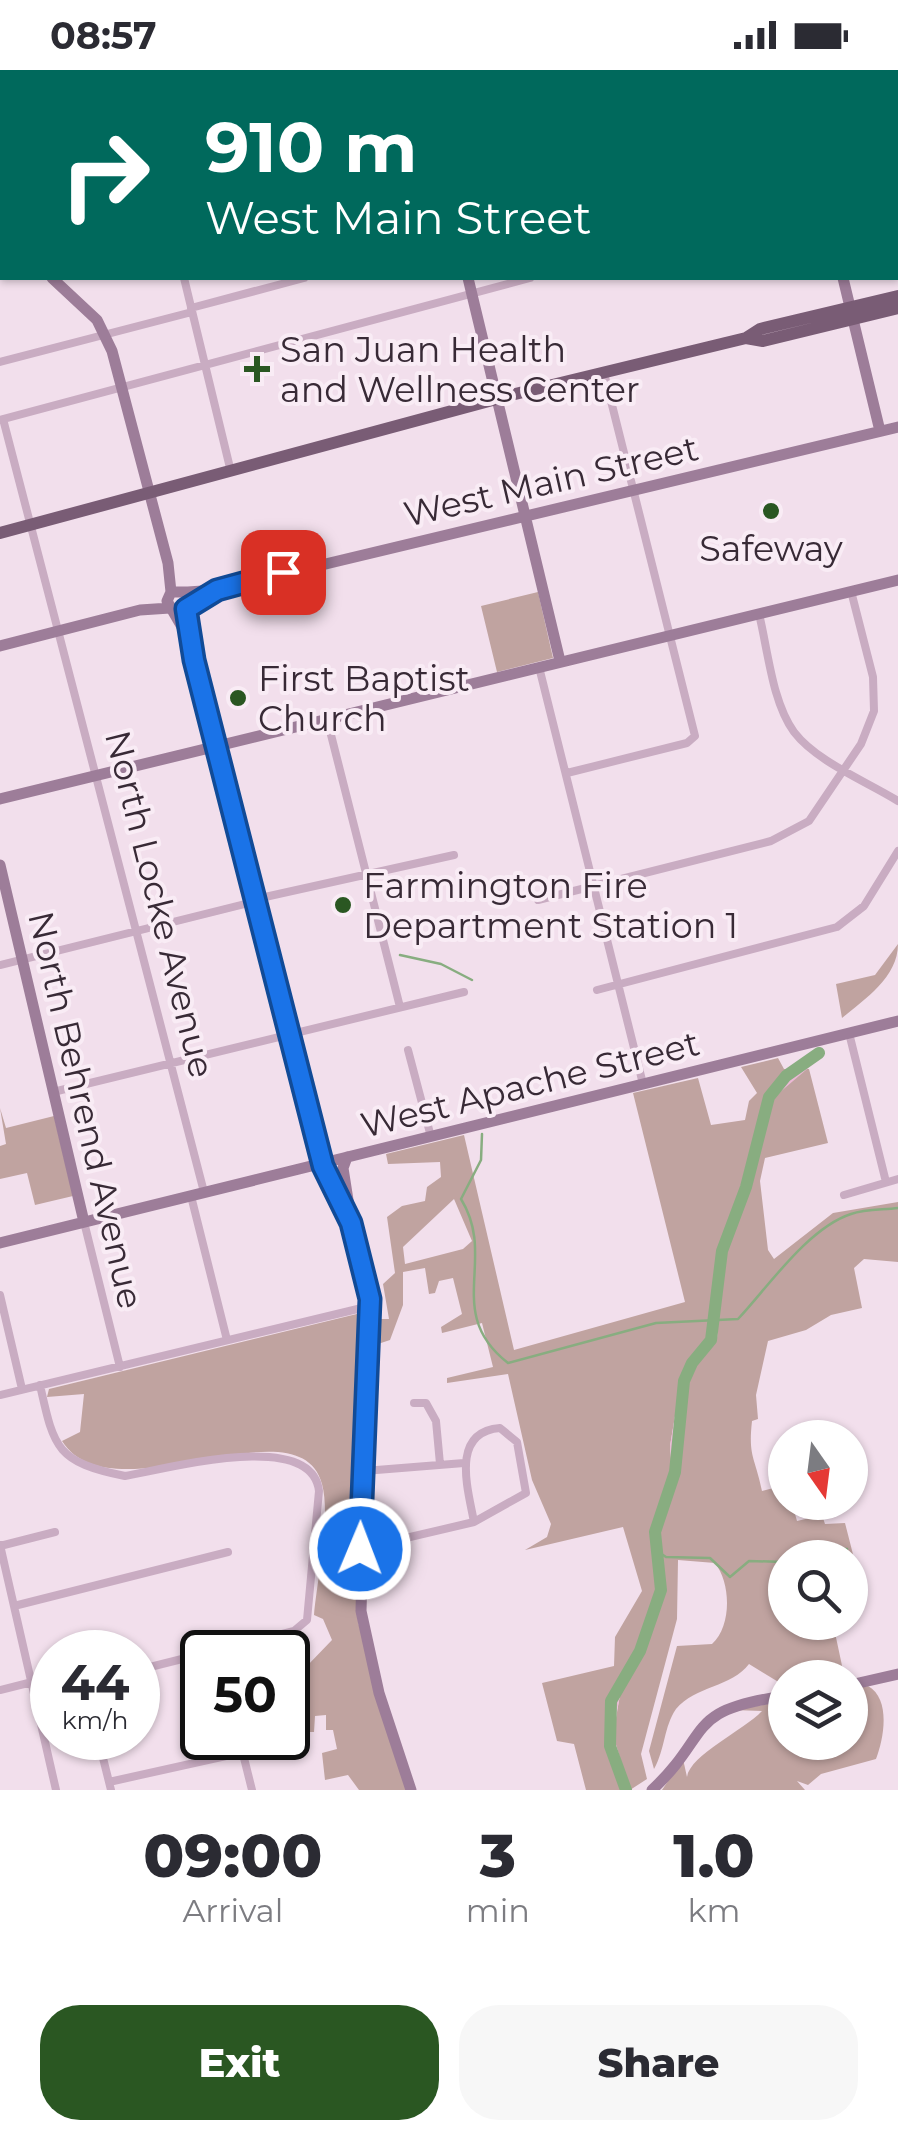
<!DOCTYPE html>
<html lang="en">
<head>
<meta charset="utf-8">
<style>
	:root { --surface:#fff; --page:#f7f7f7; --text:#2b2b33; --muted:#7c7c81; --accent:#2a5722 }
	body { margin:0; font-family:Montserrat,sans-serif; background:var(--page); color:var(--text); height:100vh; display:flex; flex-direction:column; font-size:38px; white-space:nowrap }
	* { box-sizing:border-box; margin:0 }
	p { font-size:32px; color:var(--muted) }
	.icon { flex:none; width:55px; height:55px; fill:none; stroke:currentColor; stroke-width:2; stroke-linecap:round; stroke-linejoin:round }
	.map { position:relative; height:1720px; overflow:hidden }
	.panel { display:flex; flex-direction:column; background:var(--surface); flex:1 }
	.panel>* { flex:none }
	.banner { position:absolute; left:0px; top:0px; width:900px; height:210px; box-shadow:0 2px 8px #0004; background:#00695c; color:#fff; overflow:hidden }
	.needle { width:65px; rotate:166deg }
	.buttons { position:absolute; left:768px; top:1350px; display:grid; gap:20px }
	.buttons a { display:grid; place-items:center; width:100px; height:100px; border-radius:50%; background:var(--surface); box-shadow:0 2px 8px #0004; font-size:50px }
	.speed { position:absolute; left:30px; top:1560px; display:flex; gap:20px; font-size:50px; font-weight:700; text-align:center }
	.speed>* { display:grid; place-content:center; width:130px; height:130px; border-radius:50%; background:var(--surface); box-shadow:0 2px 8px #0004; line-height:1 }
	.speed small { font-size:25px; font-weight:400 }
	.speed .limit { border:5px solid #111; border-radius:15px; background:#fff; color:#111 }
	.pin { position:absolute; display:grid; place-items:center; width:85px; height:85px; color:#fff; margin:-42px; border-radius:20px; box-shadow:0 5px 15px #0006 }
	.me { position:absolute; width:110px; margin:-55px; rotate:1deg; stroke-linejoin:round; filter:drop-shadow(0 0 8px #0008) }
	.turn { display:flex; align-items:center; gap:35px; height:210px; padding:0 40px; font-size:45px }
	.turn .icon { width:130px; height:130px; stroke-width:2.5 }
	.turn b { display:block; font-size:70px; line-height:85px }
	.eta { display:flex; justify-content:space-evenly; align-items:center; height:170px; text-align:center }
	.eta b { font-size:60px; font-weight:800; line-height:70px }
	.action { display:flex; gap:20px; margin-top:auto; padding:20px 40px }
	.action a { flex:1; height:115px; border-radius:40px; background:var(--accent); color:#fff; font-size:40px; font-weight:800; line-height:115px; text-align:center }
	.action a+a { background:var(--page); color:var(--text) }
	.status { display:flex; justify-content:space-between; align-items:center; height:70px; padding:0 50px; background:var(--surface); direction:ltr }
	.status svg { height:28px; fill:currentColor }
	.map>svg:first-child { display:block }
	.green { fill:#c0a3a0; fill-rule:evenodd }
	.sand { fill:#ebb8d5 }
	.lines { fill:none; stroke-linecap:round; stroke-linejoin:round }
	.stream { stroke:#88ad80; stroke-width:2.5 }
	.river { stroke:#88ad80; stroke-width:12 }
	.street { stroke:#c9acc2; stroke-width:8 }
	.secondary { stroke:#9d7d99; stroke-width:11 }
	.primary { stroke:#795c75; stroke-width:12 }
	.route-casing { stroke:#114b97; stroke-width:25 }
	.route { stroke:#1a73e8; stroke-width:18 }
	.poi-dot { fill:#2a5722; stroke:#f9ecf5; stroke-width:4 }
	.labels { text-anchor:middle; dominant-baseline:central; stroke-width:8; stroke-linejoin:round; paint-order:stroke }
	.poi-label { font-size:35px; fill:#382a36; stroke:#f9ecf5; text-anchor:start }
	.street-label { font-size:35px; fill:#382a36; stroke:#f9ecf5 }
</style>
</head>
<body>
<div class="status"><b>08:57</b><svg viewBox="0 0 49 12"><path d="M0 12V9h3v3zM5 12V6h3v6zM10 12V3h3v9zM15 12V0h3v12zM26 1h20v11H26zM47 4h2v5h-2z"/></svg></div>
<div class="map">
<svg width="898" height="1720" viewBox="0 0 898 1720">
	<rect width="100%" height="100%" fill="#f2dfec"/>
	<path class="green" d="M538,522L553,588L497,602L481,536Z
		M898,874C898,907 865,929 842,948L836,914L875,905Z
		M778,988L784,999H790L764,1028V1046L745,1117L719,1184L711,1264L682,1304L670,1376L672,1402L654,1462L657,1528L633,1590L609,1630L607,1672L623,1720H586L574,1674L557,1671L542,1613L614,1596L615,1567L642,1521L623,1457L525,1480L547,1467L551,1454L532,1410L508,1304L447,1313V1308L493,1297L482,1253L442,1263L441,1257L462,1244L453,1208L439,1211L435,1223L429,1224L425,1198L403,1202V1235L390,1270L378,1274L376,1249H389L383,1214L395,1203L387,1147L402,1136L425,1131L427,1117L441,1107L440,1092L388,1094L386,1084L464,1065L514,1280L685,1232L633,1023L698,1008L711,1055L745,1050L749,1031L757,1023L741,997ZM454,1129L472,1171L463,1179L405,1194L403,1177Z
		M802,999H809L828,1073L765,1088L760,1111L768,1180L774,1189L833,1143L898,1132V1192L864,1189L854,1198L862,1238L831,1245L806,1260L768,1271L756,1325L758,1349L752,1351C748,1387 755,1387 762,1421L785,1415V1432L792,1433L797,1451L822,1445L825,1454L845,1453L856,1496L850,1497V1488H785V1552L826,1553L828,1559L834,1558L844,1605L785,1608V1616L749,1594C732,1617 695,1616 676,1639C664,1656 665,1680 654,1699L649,1681L677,1576L712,1574C732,1556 731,1513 715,1493L678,1490L677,1549L641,1684L647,1709L630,1720L613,1665L620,1625L639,1592L663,1523L657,1470L671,1421L685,1311L695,1291L717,1268L723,1181L748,1117L772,1029Z
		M0,1038L6,1058L54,1046L73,1126L35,1135L27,1103L0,1109V1076L6,1074Z
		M365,1242L358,1552L407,1720H359L348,1705L325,1710L322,1683L337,1679L333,1660H326V1645L315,1646L314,1662H288V1630L298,1619L289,1611L290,1599L306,1597L332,1570L323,1549L314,1545C317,1510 331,1447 322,1414C299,1328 112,1450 62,1371L80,1362L84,1324L47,1327L49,1319Z
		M868,1616C891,1629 884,1668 876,1689L821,1704L808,1715L797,1711L805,1720H662L683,1689L687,1707C690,1685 744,1660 762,1641L733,1640L785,1631V1672H850V1619Z"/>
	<path class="sand" d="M816,980L820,988L772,1029L748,1117L723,1181L717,1268L695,1291L685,1311L676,1404L657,1470L663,1523L639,1592L620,1625L614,1656V1678L630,1720H623L607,1672L606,1647L609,1630L633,1590L657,1528L654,1462L672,1402L670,1376L682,1304L711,1264L719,1184L745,1117L764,1046V1028L781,1007Z"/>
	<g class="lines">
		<path class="stream" d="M400,885L441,894L472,910
			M482,1064L481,1090L461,1129C498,1189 443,1242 508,1293L656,1253L738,1249C768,1217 808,1158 851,1144C866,1139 883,1140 898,1138
			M657,1481L666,1487L710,1488L730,1507L749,1491L785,1492
			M800,1488L815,1479H847"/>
		<path class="river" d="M626,1720L610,1676L611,1631L640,1581L661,1520L655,1462L675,1402L684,1311L692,1293L711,1270L722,1181L746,1117L769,1027L786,1006L819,983"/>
		<path class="street" d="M129,0V2
			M184,208L231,402
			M191,238L304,208
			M0,292L192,242
			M3,349L204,1122
			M0,350L530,208
			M759,544C768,580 772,632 794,662C817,692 866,711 898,731
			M539,597L643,1014
			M327,649L400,937
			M567,703L687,673L695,666L604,303
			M256,829L454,785
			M538,830L771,771L809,751L861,674L874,641L873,607L851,521
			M0,895L257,831
			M597,920L837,857L864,836L898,781
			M849,963L886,1112
			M408,980L431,1067
			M53,1022L464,922
			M844,1125L898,1109
			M191,1126L227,1270
			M84,1152L120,1297
			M0,1225L22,1319
			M40,1315C54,1378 56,1392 125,1406C166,1399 312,1358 319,1421L307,1550L294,1561L210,1582
			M0,1325L370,1236
			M414,1333H426L436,1351L440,1394
			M364,1401L464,1393
			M0,1475L56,1720
			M0,1476L55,1462
			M363,1478L474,1452L526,1423L517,1372L500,1358C450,1362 468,1419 474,1452
			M14,1536L228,1482
			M138,1600L202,1584
			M0,1620L52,1607
			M98,1668L111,1720
			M239,1668L252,1720
			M109,1712L244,1682"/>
		<path class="secondary" d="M794,0L795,2
			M13,2L23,0
			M477,2L479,0
			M0,6L2,5
			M0,49L2,59
			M0,153H2
			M52,208L97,250L112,281L168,493L171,522
			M468,208L560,591
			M843,208L880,361
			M188,522L217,520L898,357
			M186,539L193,584L322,1093L351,1153L370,1229L361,1541L379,1623L411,1720
			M179,541L188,538L191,529L188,522H171L167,531L189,569
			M0,576L140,540L170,538
			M0,729L898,510
			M0,795L84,1152
			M347,1087L343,1098L351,1149
			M0,1173L898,951
			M850,1615L898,1604
			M652,1720C713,1663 683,1640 785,1626"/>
		<path class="primary" d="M746,268L763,271L898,238
			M0,463L511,325L746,268L760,259L898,226"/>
	</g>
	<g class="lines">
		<defs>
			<path id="route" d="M283,502L217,520L186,539L194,590L323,1096L351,1153L370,1229L360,1479"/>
		</defs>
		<use href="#route" class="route-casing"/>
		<use href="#route" class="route"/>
	</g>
	<g class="poi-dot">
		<path d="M252 284h10v10h10v10h-10v10h-10v-10h-10v-10h10z"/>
		<circle cx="771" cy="441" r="10"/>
		<circle cx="238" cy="628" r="10"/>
		<circle cx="343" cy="835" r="10"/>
	</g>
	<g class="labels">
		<g class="poi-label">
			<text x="280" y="279">San Juan Health<tspan x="280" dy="40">and Wellness Center</tspan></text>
			<text x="771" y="478" text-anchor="middle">Safeway</text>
			<text x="258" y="608">First Baptist<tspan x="258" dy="40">Church</tspan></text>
			<text x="363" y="815">Farmington Fire<tspan x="363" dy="40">Department Station 1</tspan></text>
		</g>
		<g class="street-label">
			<text transform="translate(551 411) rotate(-13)">West Main Street</text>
			<text transform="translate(160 834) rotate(76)">North Locke Avenue</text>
			<text transform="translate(530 1014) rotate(-14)">West Apache Street</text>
			<text transform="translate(86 1040) rotate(77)">North Behrend Avenue</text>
		</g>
	</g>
</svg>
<div class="buttons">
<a><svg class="needle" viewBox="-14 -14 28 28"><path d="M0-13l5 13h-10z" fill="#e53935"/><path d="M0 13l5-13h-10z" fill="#7c7c81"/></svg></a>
<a><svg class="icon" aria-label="search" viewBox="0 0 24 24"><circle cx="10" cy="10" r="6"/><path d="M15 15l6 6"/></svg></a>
<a><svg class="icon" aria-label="layers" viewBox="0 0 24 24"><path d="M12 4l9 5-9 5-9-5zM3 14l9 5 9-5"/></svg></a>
</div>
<div class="speed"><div>44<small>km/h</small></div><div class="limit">50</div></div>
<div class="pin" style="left:283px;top:502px;background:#d93025"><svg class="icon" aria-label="arrive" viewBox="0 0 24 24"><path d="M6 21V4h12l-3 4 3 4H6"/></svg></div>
<svg class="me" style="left:360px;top:1479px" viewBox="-20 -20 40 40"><circle r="17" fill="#1a73e8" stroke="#fff" stroke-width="3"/><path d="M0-11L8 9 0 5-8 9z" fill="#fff"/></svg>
<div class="banner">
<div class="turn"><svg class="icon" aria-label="right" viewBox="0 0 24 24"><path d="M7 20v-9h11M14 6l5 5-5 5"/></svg><div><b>910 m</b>West Main Street</div></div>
</div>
</div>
<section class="panel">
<div class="eta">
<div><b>09:00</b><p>Arrival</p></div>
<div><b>3</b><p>min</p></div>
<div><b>1.0</b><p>km</p></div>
</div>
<div class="action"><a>Exit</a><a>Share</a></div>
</section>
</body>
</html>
